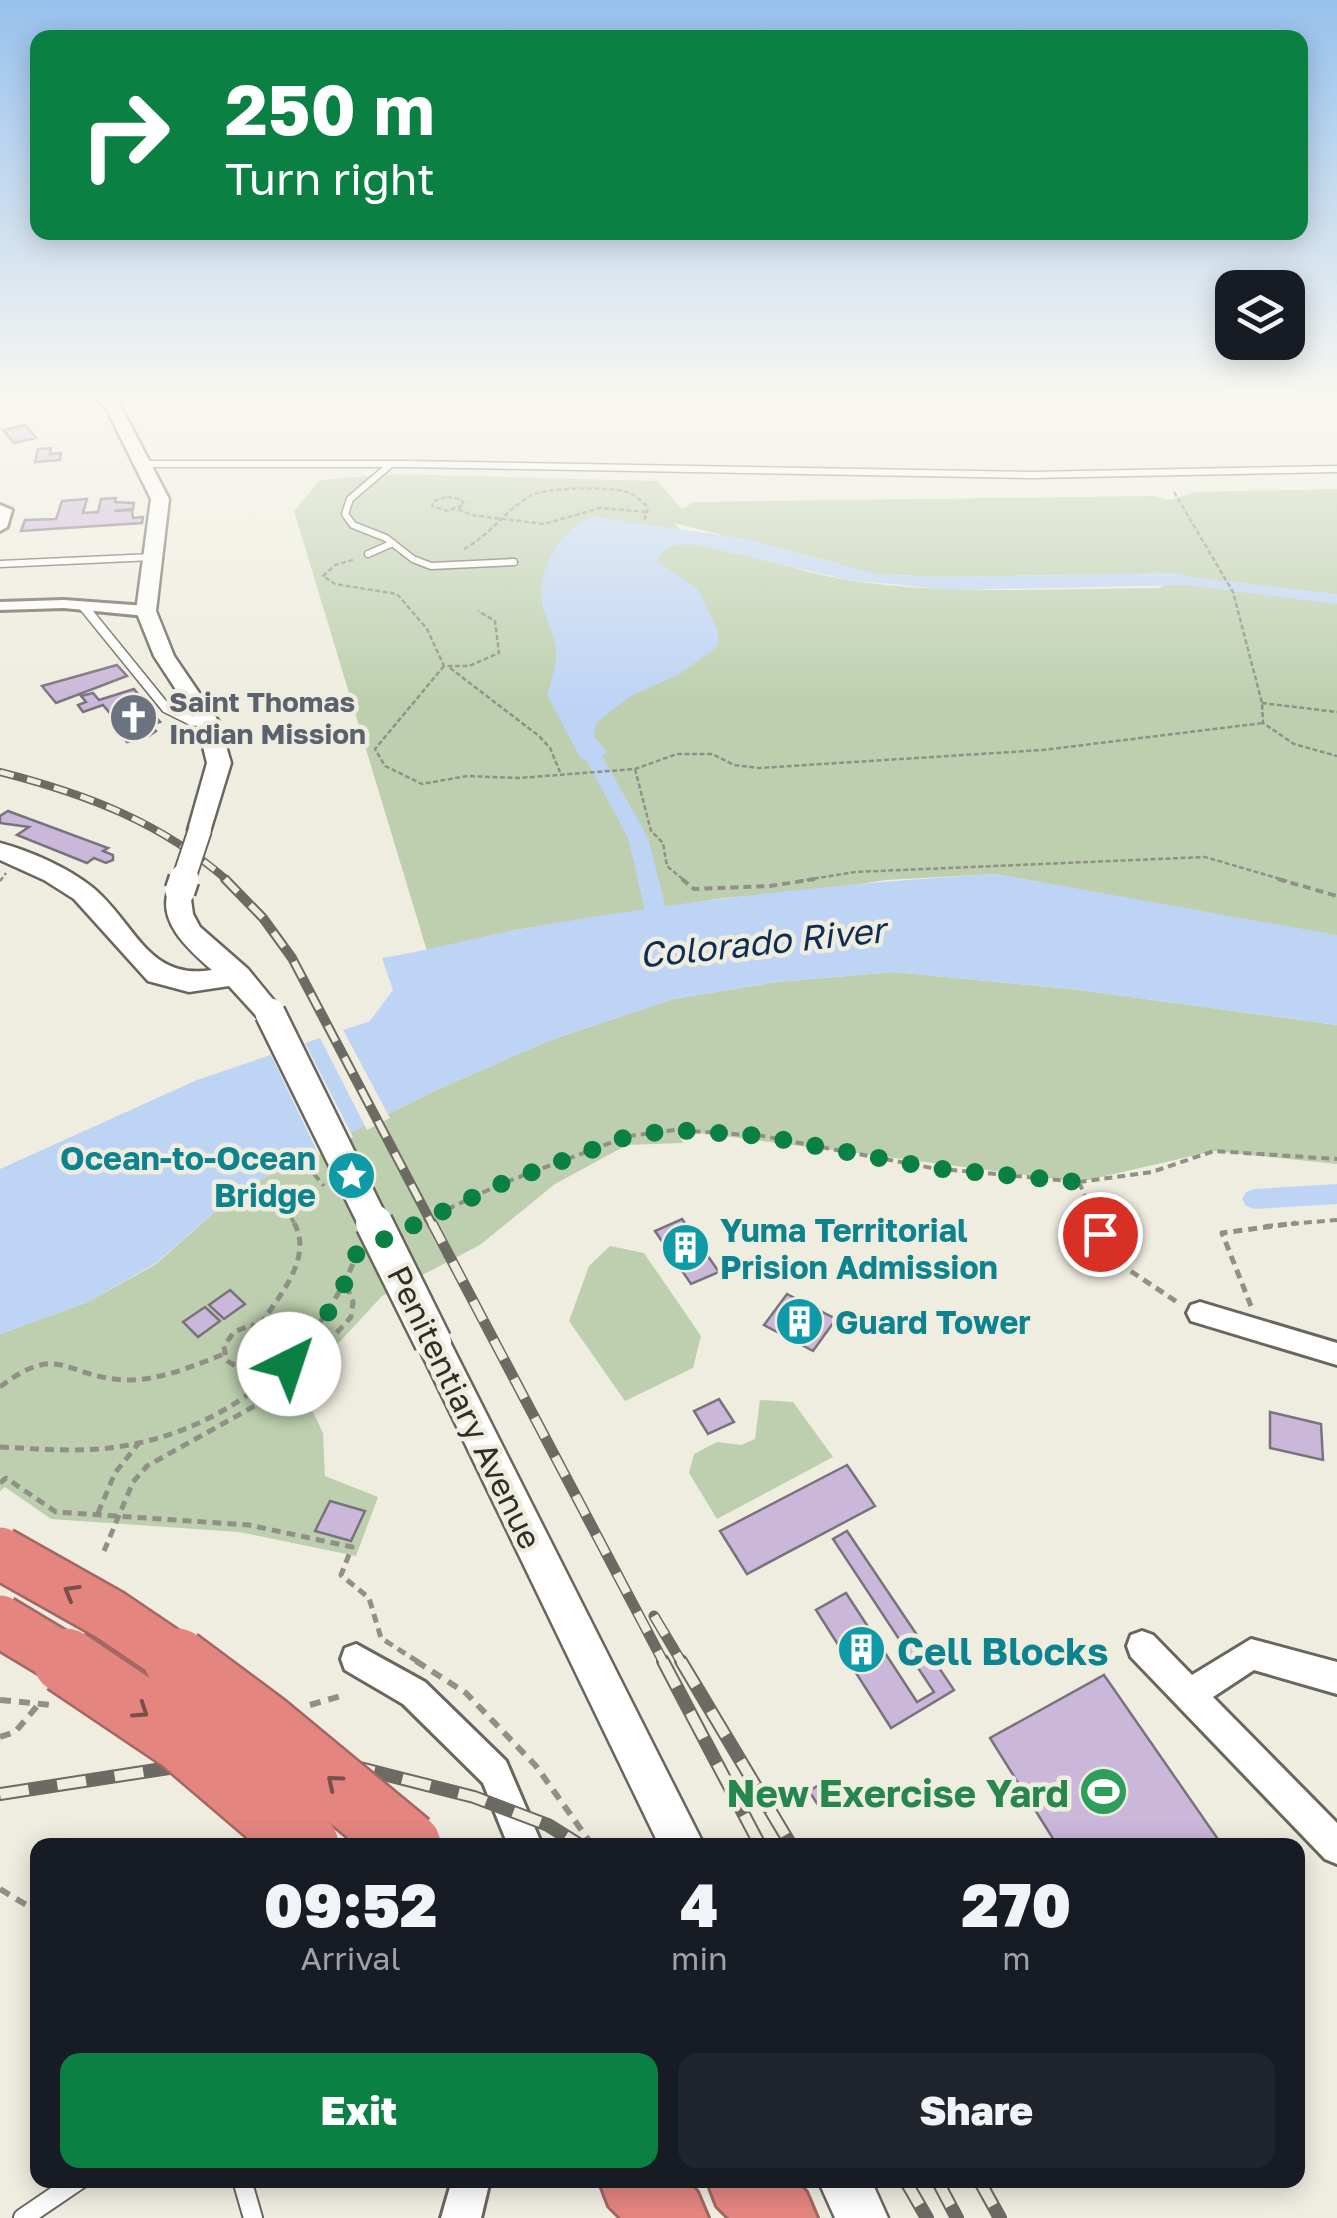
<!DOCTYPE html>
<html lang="en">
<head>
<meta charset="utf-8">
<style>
	:root { --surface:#171b24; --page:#20242c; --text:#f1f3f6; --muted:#9ea1a6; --accent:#0b8043 }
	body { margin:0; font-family:"Golos Text",sans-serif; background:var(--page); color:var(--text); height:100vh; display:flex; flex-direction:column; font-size:38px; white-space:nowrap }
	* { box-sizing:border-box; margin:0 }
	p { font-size:32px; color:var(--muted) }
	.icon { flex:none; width:55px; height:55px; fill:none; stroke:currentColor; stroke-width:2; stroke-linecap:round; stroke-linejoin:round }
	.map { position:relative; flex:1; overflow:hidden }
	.side { position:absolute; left:30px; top:1838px; width:1275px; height:350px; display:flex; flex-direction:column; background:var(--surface); border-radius:20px; box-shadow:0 5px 25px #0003 }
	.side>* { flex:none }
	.hud { position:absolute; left:30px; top:30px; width:1278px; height:210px; border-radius:20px; box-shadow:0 5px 25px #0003; background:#0b8043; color:#fff; overflow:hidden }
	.buttons { position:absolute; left:1215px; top:270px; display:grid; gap:20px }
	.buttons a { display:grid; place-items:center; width:90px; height:90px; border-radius:20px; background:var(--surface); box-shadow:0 5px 25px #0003; font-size:50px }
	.pin { position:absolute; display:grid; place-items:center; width:85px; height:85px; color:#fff; margin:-42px; border:5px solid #fff; border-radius:50%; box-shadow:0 2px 10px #0007 }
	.me { position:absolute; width:110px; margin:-55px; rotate:41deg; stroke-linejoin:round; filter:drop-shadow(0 0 8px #0008) }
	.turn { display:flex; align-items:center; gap:35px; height:210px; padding:0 30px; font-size:45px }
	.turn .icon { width:130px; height:130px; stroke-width:2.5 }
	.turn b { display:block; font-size:70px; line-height:85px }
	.eta { display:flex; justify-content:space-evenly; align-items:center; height:170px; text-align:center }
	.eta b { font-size:60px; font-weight:800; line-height:70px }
	.button { display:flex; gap:20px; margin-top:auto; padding:20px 30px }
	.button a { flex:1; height:115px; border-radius:20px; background:var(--accent); color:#fff; font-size:40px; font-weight:800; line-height:115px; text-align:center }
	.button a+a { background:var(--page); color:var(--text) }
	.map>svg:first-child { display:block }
	.green { fill:#bdcfae; fill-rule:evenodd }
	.water { fill:#bdd4f5 }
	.pier { fill:#efede0 }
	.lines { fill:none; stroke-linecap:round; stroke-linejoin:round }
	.canal { fill:#bdd4f5; fill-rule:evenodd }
	.building { fill:#cbb7d9; stroke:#79737d; stroke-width:2.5 }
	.service-far2-casing { stroke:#69675d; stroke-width:9 }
	.service-far1-casing { stroke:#69675d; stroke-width:12 }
	.service-casing { stroke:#69675d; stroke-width:22 }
	.minor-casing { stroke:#69675d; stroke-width:6 }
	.tertiary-casing { stroke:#69675d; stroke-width:5 }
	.motorway-casing { stroke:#a46661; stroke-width:6 }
	.path-far3 { stroke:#919087; stroke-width:2.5; stroke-dasharray:5 2.5; stroke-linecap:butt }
	.path-far2 { stroke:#919087; stroke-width:4; stroke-dasharray:8 5; stroke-linecap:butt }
	.path-far1 { stroke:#919087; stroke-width:5; stroke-dasharray:9 6; stroke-linecap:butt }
	.path { stroke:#919087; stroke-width:6; stroke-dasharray:11 8; stroke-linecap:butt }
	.service-far2 { stroke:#fff; stroke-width:6 }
	.service-far1 { stroke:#fff; stroke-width:9 }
	.service { stroke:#fff; stroke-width:18 }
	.minor { fill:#fff; fill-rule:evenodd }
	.tertiary { fill:#fff; fill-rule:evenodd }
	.motorway { fill:#e48580; fill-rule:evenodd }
	.rail-far3-casing { stroke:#6c6b63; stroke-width:8 }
	.rail-far2-casing { stroke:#6c6b63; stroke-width:10 }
	.rail-far1-casing { stroke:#6c6b63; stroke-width:11 }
	.rail-casing { stroke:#6c6b63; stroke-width:14 }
	.rail-far3 { stroke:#efede0; stroke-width:5; stroke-dasharray:14; stroke-linecap:butt }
	.rail-far2 { stroke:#efede0; stroke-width:6; stroke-dasharray:18; stroke-linecap:butt }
	.rail-far1 { stroke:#efede0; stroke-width:8; stroke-dasharray:22; stroke-linecap:butt }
	.rail { stroke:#efede0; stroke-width:10; stroke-dasharray:29; stroke-linecap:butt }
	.tertiary-bridge-far2-casing { stroke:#69675d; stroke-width:26; stroke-linecap:butt }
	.tertiary-bridge-far1-casing { stroke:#69675d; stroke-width:34; stroke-linecap:butt }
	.tertiary-bridge-casing { stroke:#69675d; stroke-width:41; stroke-linecap:butt }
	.motorway-bridge-far1-casing { stroke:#a46661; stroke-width:56; stroke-linecap:butt }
	.motorway-bridge-casing { stroke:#a46661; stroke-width:70; stroke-linecap:butt }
	.tertiary-bridge-far2 { stroke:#fff; stroke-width:22 }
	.tertiary-bridge-far1 { stroke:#fff; stroke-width:29 }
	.tertiary-bridge { stroke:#fff; stroke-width:36 }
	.motorway-bridge-far1 { stroke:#e48580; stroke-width:51 }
	.motorway-bridge { stroke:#e48580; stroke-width:65 }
	.oneway { stroke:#77504b }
	.route { stroke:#0b8043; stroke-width:18; stroke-dasharray:0 32.4 }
	.labels { text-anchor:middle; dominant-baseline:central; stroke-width:9; stroke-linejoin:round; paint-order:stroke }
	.far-worship-label { font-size:28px; font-weight:bold; fill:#5b616d; stroke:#efede0; text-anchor:start }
	.culture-label { font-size:32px; font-weight:bold; fill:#0d838f; stroke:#efede0; text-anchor:start }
	.street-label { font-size:32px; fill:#2e2d28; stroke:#efede0 }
	.water-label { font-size:35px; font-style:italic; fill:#0e2c55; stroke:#efede0 }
	.near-culture-label { font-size:38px; font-weight:bold; fill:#0d838f; stroke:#efede0; text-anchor:start }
	.near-leisure-label { font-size:38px; font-weight:bold; fill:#27864d; stroke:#efede0; text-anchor:end }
</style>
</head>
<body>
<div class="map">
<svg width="1337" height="2218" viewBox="0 0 1337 2218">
	<rect width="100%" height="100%" fill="#efede0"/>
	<path class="green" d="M393,474L657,481L682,509L694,502L1154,496L1170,500L1195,492L1337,489V937L995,874L886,880L807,892L724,898L515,930L427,951L294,511L320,480ZM674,523L877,574L943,577L1180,573L1160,588C1057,588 951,596 848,580C795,572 746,550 693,544Z
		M894,972L1079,990L1337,1025V1164L1214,1151L1079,1182L677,1130L683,1143L627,1145L555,1184L480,1245L382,1296L300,1385L323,1433L325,1476L378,1497L356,1556L239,1532L51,1519L5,1487L0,1491V1334L88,1302L156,1264L224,1204L276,1170L436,1090L548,1041L673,999L777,982Z
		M610,1246L644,1253L701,1336L693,1368L625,1401L569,1321L589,1266Z
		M760,1400L793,1402L833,1457L717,1519L689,1473L694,1454L717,1442L741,1445L755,1439Z"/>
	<path class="water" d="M595,517L743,538L877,574L943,577L1180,573L1191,580L1192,585L951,590L849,580L693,544L673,545L663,551L657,561L698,589L718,631V646L681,673L629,697L596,723L594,736L607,752L595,761L581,759L547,695C551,681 558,663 556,648C554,633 545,618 542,603C536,571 562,524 595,517Z
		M995,874L1337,935V1025L1079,990L894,972L777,982L673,999L548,1041L436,1090L276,1170L224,1204L156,1263L88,1302L0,1334V1169L197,1080L370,1021L393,990L382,958C427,951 471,938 517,930C672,902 838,883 995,874Z"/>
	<path class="pier" d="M341,1026L390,1118L367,1130L318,1034Z
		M303,1039L353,1137L319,1155L269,1051Z"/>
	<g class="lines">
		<path class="canal" d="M1158,573L1337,594V604L1152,581L1150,578Z
			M580,726L589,732L648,838L674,940L671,945H655L652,940L628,838L571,732Z
			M1337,1184V1204L1255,1209L1246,1206L1242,1199L1246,1192L1255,1189Z"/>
	</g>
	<path class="building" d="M25,425L36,438L14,443L3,430Z
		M51,448L50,454L61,453L60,460L35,462L38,449Z
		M116,498L115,502L134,503L133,509L114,511L132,510L133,518L143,517L142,523L21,531L25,520L56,519L62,501L87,499L83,513L98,512L101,499Z
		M117,665L127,676L56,703L42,686Z
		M134,689L160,722L151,725L156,731L149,736L138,733L133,735L136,739L127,742L119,732L124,730L103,705L83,712L78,705L86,702L81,696L93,693L99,700Z
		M8,811L108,848L103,851L113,855V860L106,863L94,858L87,863L17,835L29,827L0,823V816Z
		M682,1219L719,1272L691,1284L655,1231Z
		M230,1290L245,1304L224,1319L209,1305Z
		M787,1294L836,1319L813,1351L764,1325Z
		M205,1307L220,1321L198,1337L183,1322Z
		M719,1399L734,1422L708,1434L694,1411Z
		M1270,1412L1321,1424L1323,1460L1270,1448Z
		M847,1465L875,1506L747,1574L720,1531Z
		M330,1501L365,1511L351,1541L315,1531Z
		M847,1531L954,1690L891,1728L816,1610L846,1593L917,1702L934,1692L833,1539Z
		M1104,1675L1222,1845H1057L990,1738Z
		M821,1784L829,1798L818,1805L809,1791Z"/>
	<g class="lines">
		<defs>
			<path id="service-far2" d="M145,464H406L1031,475L1337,469
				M391,464L350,499L345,514L353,525L386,538L413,559L431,566L514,562
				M368,554L393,543
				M0,564L153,557
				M83,605L85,610"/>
			<path id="service-far1" d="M84,607L166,708L192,721L208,722"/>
			<path id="service" d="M242,2180L253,2218
				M23,2218L79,2180"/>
			<path id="minor" d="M0,505L12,510L7,527L0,531Z
				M64,600L146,606L154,611L146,616L64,608L0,610V602Z
				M1200,1302L1337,1343V1365L1191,1321L1187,1313L1191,1305Z
				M1142,1631L1153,1635L1192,1675L1251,1639L1337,1662V1694L1254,1670L1213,1697L1337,1823V1864L1325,1859L1131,1657L1127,1646L1131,1635Z
				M356,1644L425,1682L506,1761L542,1845H508L483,1783L403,1704L345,1670L341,1659L345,1648Z
				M452,2180H490L481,2218H441Z"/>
			<path id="tertiary" d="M92,395H109L119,403L169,499L156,611L174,656L219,722L231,763L209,835L200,837L188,830L207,763L197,722L154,656L136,611L151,499L106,408Z
				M0,843C30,851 67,867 92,887C135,922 147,981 212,970C189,950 153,919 171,885H189L193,914L200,927L248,969L284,1013L280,1020H260L229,986L189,992L148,981L74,899L44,880L0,860Z
				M433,1327L445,1332L704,1845H659L416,1342L421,1332Z
				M818,2180H871L888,2218H835Z"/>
			<path id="motorway" d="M599,2180H686L697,2192L708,2218H621L609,2206Z
				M707,2180H794L806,2192L817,2218H729L717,2206Z"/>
		</defs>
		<use href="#service-far2" class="service-far2-casing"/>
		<use href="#service-far1" class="service-far1-casing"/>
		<use href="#service" class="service-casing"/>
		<use href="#minor" class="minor-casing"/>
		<use href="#tertiary" class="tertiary-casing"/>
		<use href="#motorway" class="motorway-casing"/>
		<path class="path-far3" d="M1174,492L1233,592L1262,703L1263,723L1294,744L1337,756
			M447,497L461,499L464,505L447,511L432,506L434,501Z
			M458,509L471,515L544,524L600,508L647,512
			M464,549C490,535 506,510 530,496C545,487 606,487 623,491C635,494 640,499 648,508L644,521
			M353,560L335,565L323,576L335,584L397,594L427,629L444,666H469L499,653L495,621L478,611
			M444,666L375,749L385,766L422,784L467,776L519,778L635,769L677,754H712L734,765L759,768L1043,750L1263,723
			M450,668L539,736L550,748L560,772
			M1262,703L1337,712
			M635,769L651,831L663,843L667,866L685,881
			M0,881L6,873
			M799,881L855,872L1205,857L1287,881"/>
		<path class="path-far2" d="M682,879L694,889L770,886L815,879
			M1278,879L1337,896
			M314,1174L324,1186
			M1079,1182L1098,1226
			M277,1193L296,1226
			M412,1226L503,1183L629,1136L675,1130L763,1136L932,1168L1079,1182L1152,1172L1214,1151L1337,1159
			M1265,1226L1337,1220"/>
		<path class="path-far1" d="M1096,1223L1126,1268L1180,1304
			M409,1227L417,1223
			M1251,1306L1222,1233L1296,1223
			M251,1325L273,1331L275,1352C261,1369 244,1374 226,1360L224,1346L234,1332Z
			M260,1325C278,1297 314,1258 294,1223
			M0,1387C60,1341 64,1377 125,1380C159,1381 193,1366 224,1354
			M0,1447C41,1449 83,1453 123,1446C232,1428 317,1354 357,1254
			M0,1483L6,1478L56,1512L249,1525L352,1547L341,1575L369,1598L381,1638L420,1663
			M98,1513L115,1473L138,1444
			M104,1551L133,1482L147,1466L269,1398L302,1371L351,1317L353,1302L347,1287"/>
		<path class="path" d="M416,1661L466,1693L536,1766L592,1845
			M0,1700L52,1705
			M310,1705L344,1695
			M0,1737L15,1732L39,1704
			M0,1889L38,1912"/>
		<use href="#service-far2" class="service-far2"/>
		<use href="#service-far1" class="service-far1"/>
		<use href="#service" class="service"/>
		<use href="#minor" class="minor"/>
		<use href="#tertiary" class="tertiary"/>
		<use href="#motorway" class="motorway"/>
		<defs>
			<path id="rail-far3" d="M0,772C86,794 161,822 228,881"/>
			<path id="rail-far2" d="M225,879L263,918L292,958L433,1226"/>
			<path id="rail-far1" d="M432,1223L664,1663
				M654,1616L682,1663"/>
			<path id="rail" d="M663,1661L760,1845
				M681,1661L791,1845
				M0,1794L182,1766H352L474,1797L548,1825L580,1845
				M905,2180L927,2218
				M937,2180L957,2218
				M979,2180L1000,2218"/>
		</defs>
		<use href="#rail-far3" class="rail-far3-casing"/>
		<use href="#rail-far2" class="rail-far2-casing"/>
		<use href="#rail-far1" class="rail-far1-casing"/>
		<use href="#rail" class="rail-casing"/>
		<use href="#rail-far3" class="rail-far3"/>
		<use href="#rail-far2" class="rail-far2"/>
		<use href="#rail-far1" class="rail-far1"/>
		<use href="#rail" class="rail"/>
		<defs>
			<path id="tertiary-bridge-far2" d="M183,881L200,830"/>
			<path id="tertiary-bridge-far1" d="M180,891L184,879
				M270,1013L375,1226"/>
			<path id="tertiary-bridge" d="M374,1223L433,1342"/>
			<path id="motorway-bridge-far1" d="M0,1553L110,1615L181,1663
				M0,1621L70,1663"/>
			<path id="motorway-bridge" d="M66,1661L182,1739L306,1845
				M177,1661L263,1725L408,1845"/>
		</defs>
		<use href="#tertiary-bridge-far2" class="tertiary-bridge-far2-casing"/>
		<use href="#tertiary-bridge-far1" class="tertiary-bridge-far1-casing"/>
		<use href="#tertiary-bridge" class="tertiary-bridge-casing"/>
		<use href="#motorway-bridge-far1" class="motorway-bridge-far1-casing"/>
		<use href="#motorway-bridge" class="motorway-bridge-casing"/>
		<use href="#tertiary-bridge-far2" class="tertiary-bridge-far2"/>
		<use href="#tertiary-bridge-far1" class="tertiary-bridge-far1"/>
		<use href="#tertiary-bridge" class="tertiary-bridge"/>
		<use href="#motorway-bridge-far1" class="motorway-bridge-far1"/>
		<use href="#motorway-bridge" class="motorway-bridge"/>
	</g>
	<defs><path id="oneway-chevron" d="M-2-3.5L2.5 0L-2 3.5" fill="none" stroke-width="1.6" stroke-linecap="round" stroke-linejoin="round" transform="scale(2.5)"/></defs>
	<g class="oneway">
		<use href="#oneway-chevron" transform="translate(71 1592) rotate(-150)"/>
		<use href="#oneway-chevron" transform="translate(141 1711) rotate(34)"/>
		<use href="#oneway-chevron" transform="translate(334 1782) rotate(-140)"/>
	</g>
	<linearGradient id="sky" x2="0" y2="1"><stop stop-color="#97c1ed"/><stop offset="0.56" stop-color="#f8f7f1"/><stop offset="1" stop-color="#f8f7f1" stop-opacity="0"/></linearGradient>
	<rect width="1337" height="705" fill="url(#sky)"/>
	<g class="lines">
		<path class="route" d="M289,1364C319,1328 343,1297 357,1252L503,1183L629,1136L675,1130L763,1136L932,1168L1078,1182L1100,1234"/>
	</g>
	<defs>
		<symbol id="church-disc" viewBox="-11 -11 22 22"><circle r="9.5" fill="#6b7280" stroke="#efede0"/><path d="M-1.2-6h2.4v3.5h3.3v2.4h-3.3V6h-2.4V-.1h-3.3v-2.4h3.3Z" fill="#fff"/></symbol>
		<symbol id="sight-disc" viewBox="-11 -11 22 22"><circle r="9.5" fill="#0f9aa8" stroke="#efede0"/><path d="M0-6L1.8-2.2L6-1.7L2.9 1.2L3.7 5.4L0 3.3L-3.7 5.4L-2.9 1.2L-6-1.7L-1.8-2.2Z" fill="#fff"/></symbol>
		<symbol id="building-disc" viewBox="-11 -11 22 22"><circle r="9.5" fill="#0f9aa8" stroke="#efede0"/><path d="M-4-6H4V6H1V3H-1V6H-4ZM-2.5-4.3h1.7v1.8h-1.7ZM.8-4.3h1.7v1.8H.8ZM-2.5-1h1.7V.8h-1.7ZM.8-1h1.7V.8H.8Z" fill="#fff"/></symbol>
		<symbol id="stadium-disc" viewBox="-11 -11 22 22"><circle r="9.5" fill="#2e9e5b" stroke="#efede0"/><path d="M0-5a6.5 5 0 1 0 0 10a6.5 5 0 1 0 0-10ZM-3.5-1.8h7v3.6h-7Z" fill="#fff"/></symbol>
	</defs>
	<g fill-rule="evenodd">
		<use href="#church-disc" x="106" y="690" width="55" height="55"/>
		<use href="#sight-disc" x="324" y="1148" width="55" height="55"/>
		<use href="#building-disc" x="658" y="1220" width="55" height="55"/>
		<use href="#building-disc" x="772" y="1294" width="55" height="55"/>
		<use href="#building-disc" x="834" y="1622" width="55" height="55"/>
		<use href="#stadium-disc" x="1076" y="1764" width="55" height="55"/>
	</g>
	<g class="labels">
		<g class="far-worship-label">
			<text x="169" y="701">Saint Thomas<tspan x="169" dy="32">Indian Mission</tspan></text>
		</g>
		<g class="culture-label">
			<text x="316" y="1158" text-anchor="end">Ocean-to-Ocean<tspan x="316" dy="37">Bridge</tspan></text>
			<text x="720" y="1230">Yuma Territorial<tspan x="720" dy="37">Prision Admission</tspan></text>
			<text x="835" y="1322">Guard Tower</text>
		</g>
		<g class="street-label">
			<text transform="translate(465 1407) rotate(64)">Penitentiary Avenue</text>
		</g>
		<g class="water-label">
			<text transform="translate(762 942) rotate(-6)">Colorado River</text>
		</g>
		<g class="near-culture-label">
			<text x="897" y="1650">Cell Blocks</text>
		</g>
		<g class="near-leisure-label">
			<text x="1069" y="1792">New Exercise Yard</text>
		</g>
	</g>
</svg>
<div class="buttons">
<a><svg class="icon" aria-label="layers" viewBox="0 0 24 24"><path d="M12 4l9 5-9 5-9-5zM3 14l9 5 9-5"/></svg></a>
</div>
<div class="pin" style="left:1100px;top:1234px;background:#d93025"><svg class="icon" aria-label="arrive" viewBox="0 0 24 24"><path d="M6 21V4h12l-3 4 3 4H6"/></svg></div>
<svg class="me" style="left:289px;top:1364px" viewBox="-20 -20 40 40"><circle r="19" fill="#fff"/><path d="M0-13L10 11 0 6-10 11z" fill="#0b8043"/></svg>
<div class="hud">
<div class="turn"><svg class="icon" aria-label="right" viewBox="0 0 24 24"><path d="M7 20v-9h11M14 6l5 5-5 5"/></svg><div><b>250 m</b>Turn right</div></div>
</div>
<section class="side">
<div class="eta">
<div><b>09:52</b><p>Arrival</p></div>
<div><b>4</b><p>min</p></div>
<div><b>270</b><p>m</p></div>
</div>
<div class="button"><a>Exit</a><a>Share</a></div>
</section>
</div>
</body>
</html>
